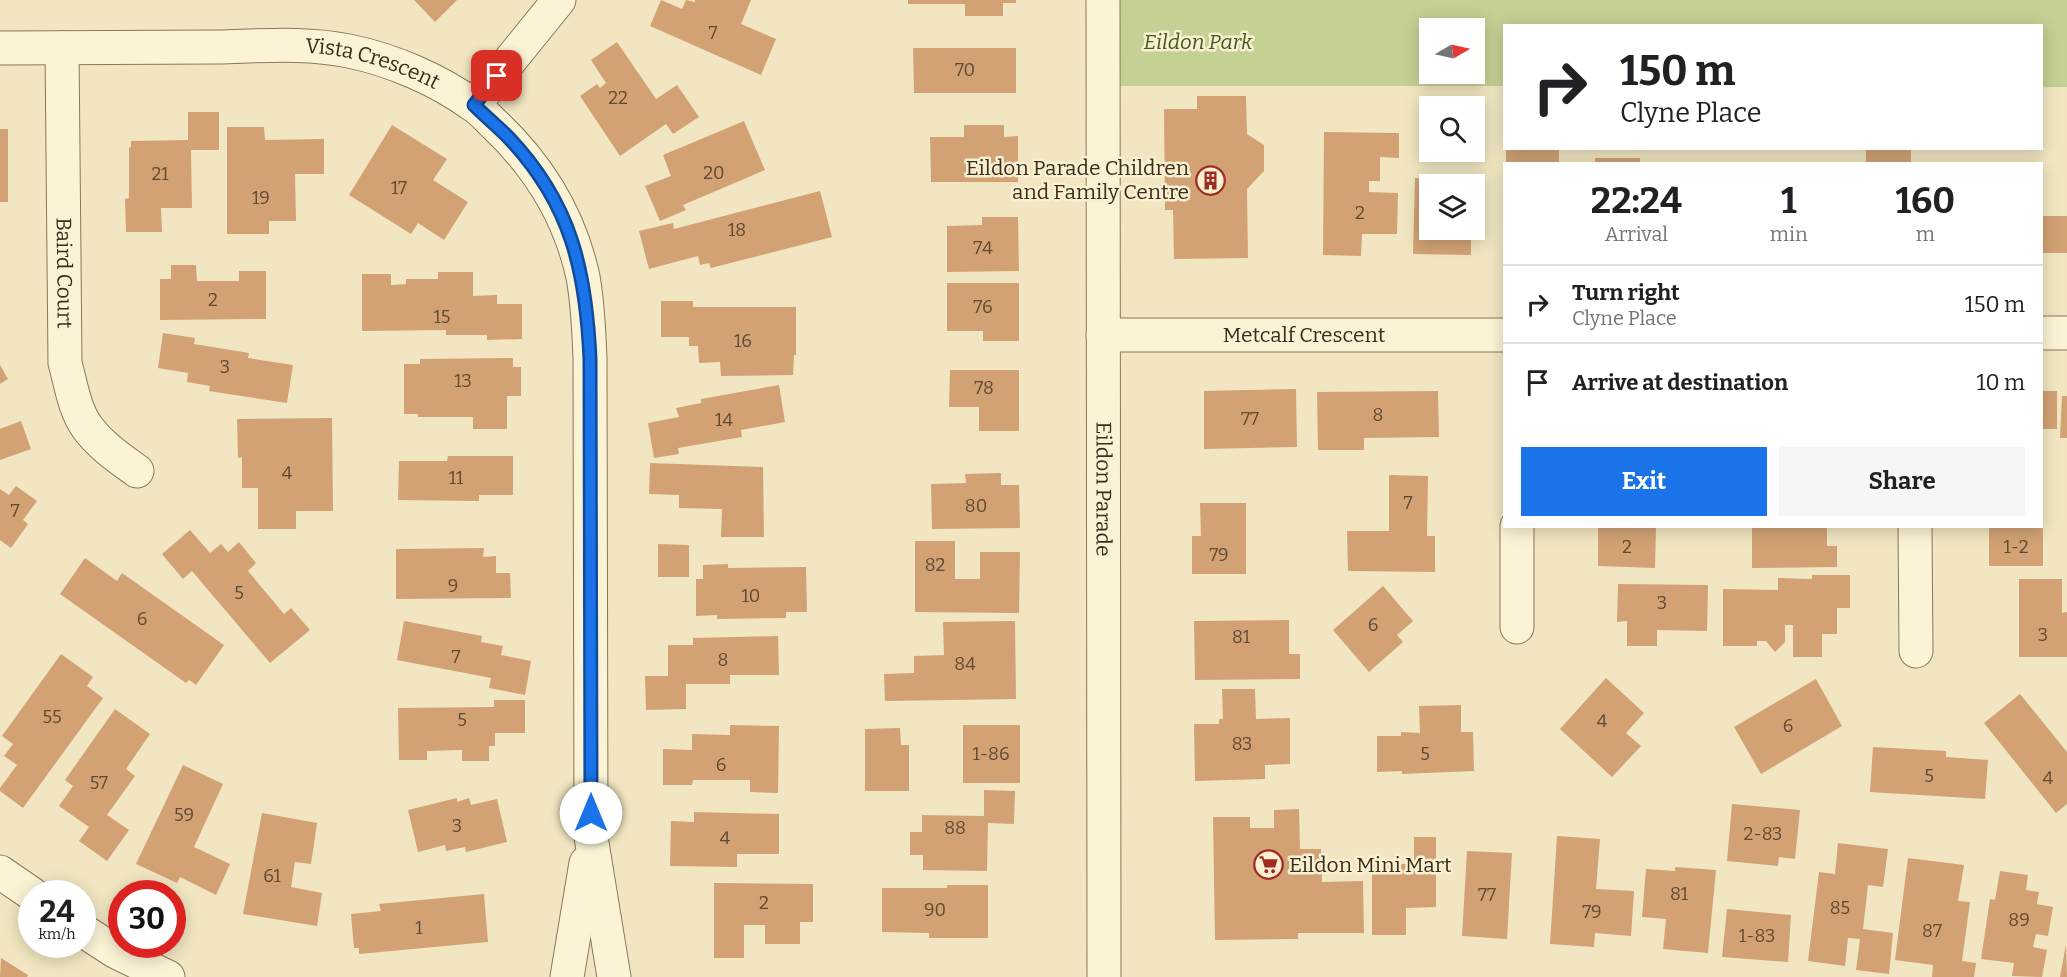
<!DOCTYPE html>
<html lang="en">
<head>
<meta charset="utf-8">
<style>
	:root { --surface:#fff; --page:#f6f6f6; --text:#202124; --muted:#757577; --line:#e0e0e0; --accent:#1a73e8 }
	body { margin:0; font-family:Bitter,serif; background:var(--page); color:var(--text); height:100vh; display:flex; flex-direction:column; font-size:22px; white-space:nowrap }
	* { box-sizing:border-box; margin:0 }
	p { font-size:20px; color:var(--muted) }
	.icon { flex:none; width:33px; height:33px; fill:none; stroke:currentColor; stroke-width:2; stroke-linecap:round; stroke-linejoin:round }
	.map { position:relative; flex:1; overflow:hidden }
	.panel { position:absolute; left:1503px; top:162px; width:540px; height:366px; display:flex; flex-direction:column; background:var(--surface); border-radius:0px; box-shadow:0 3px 15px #0003 }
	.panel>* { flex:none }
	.top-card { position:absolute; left:1503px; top:24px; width:540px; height:126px; border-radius:0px; box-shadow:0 3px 15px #0003; background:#fff; color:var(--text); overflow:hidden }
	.needle { width:39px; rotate:81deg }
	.fabs { position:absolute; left:1419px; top:18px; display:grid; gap:12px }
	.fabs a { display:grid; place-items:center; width:66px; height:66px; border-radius:0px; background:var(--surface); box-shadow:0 3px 15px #0003; font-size:30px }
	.speed { position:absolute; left:18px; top:880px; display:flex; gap:12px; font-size:30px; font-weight:700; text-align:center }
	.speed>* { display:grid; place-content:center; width:78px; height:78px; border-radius:50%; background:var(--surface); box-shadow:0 3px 15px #0003; line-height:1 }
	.speed small { font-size:15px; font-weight:400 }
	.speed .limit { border:9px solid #d22; background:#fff; color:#111 }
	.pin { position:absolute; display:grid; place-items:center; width:51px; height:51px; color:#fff; margin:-26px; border-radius:12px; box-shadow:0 3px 9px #0006 }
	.me { position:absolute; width:66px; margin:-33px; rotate:0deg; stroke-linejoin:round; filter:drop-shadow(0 0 4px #0008) }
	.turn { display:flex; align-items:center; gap:21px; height:126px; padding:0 18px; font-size:27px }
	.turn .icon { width:78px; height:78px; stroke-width:2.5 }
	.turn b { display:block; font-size:42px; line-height:51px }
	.eta { display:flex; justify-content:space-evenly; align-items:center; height:102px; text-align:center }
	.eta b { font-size:36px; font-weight:700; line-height:42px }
	.button { display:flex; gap:12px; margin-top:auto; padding:12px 18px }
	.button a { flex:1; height:69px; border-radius:0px; background:var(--accent); color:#fff; font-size:24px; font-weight:700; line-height:69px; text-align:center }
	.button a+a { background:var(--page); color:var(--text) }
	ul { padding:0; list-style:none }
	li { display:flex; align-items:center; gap:18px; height:78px; padding:0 18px; border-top:2px solid var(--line) }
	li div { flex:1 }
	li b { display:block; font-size:22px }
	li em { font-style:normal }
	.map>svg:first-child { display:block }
	.green { fill:#c5d094; fill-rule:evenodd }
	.building { fill:#d2a274 }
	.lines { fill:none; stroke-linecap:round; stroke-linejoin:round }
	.minor-casing { stroke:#8c7757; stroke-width:35 }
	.minor { stroke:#fbf3d5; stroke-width:33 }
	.route-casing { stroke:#114b97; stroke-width:15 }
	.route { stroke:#1a73e8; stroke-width:10 }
	.labels { text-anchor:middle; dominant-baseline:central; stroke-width:5; stroke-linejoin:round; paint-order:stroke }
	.number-label { font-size:18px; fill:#614a32 }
	.park-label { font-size:21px; font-style:italic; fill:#475921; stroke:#f8f0d1 }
	.street-label { font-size:21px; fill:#3b2d1c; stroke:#f8f0d1 }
	.poi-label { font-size:21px; fill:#3b2d1c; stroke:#f8f0d1; text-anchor:end }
</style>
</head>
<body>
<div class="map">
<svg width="2067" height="977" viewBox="0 0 2067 977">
	<rect width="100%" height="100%" fill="#f1e6c1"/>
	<path class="green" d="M1103,0H2067V87H2042V26H1504V86H1103ZM1430,28H1474V74H1430Z"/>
	<path class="building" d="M414,0H457L435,22Z
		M661,0L682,9L686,0L695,2V0H751L741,24L776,39L761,75L650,26Z
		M908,0H1016V3H1003V16H965V4H908Z
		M617,42L656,99L677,85L699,117L673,134L666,124L620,156L580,96L597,84L600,88L606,83L591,60Z
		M913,48H1016V93H914Z
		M1197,96H1246L1247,134L1264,145V171L1247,189L1248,258L1174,259L1173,210H1165L1164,109H1197Z
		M188,112H219V150H191L192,208H161L162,232H126L125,199L129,198V148L131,147V141L188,140Z
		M744,121L765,170L683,205L686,210L660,221L645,186L671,176L663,155Z
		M392,125L447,159L433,180L468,202L444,240L418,223L411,234L349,195Z
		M964,125H1004V137L1018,136V182H931L930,137H964Z
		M227,127H264L265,140L324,139V174H295L296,221H269V234H227Z
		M0,129H8V202H0Z
		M1324,132L1399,133V158L1380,157V181H1369V192L1398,193L1397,234H1362L1361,256L1323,255Z
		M1506,148H1559V164H1506Z
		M1866,148H1911V164H1866Z
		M1595,158H1640V164H1595Z
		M1415,178L1448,179V184H1430V230H1471V255L1413,254Z
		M820,191L832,237L711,268L709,263L700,265L698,256L649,269L639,231L673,223L674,229Z
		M2042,216H2067V253H2042Z
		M982,217H1018L1019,271L947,272V226L982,225Z
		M171,265H196L197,281H239V271H266V319L160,320V279H171Z
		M438,272H473V296L497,295V304H522V339L487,340V335H446V330L362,331V274H391V285L406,284V279H438Z
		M947,283H1019V341H983V331H947Z
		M661,301H693V307H796V355H794L793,375L721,376L720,362L699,363L698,346H689V337H661Z
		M163,333L195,338L194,344L249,353L248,358L293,365L287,403L209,391L210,386L187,382L188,373L158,368Z
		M513,358V367H521V396H507V429H473V417H418V414H404V364H420V359Z
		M0,365L8,379L0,384Z
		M950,370H1019V431H979V407H949Z
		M779,385L785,422L741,430L742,437L678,448L679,454L654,458L648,423L679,417L676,408L701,403V399Z
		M1296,389L1297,447L1204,449V391Z
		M1438,391L1439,437L1364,438V450H1318L1317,392Z
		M2042,391H2057V429H2042Z
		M2062,396H2067V438H2060Z
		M332,418L333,511H296V529H258V488H242V457L238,458L237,419Z
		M21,421L31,449L0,460V429Z
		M448,456H513V495H479V501L398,500L399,461H447Z
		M650,463L763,467L764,537H721L722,509L679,508V495L649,494Z
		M1001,473V485H1019L1020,528L932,529L931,484L966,483L965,474Z
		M1389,475L1428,476L1427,536H1435V572L1348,571L1347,531H1389Z
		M16,486L37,501L23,520L28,524L11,548L0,540V489L9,495Z
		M1200,503H1246V574H1192V536H1201Z
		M1604,526L1656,528L1655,568L1598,566V527Z
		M1752,526H1827V546H1837V567L1752,568Z
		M1995,526L2043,528V566H1989V528Z
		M190,530L210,553L221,544L228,552L239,542L256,563L248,571L284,614L291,608L310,630L270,663L192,571L183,579L162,554Z
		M915,541H955V579H980V552H1020L1019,613L915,612Z
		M658,544L689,545V577H658Z
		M484,548L483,557L496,556V573H510L511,598L396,599V549Z
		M85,558L117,581L122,573L224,645L196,685L189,680L186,683L60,594Z
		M728,564V568L806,567L807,612H786V618L717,619V615L696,616V579H703V565Z
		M1812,575H1850V608H1837V634H1822V657H1793V625H1785V642L1775,652L1766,641H1757V646H1723V589L1778,590V578L1812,579Z
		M2019,579H2062V613L2067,612V657H2019Z
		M1618,584L1708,585L1707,631L1657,630V646H1627V621L1617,622Z
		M1383,586L1413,621L1397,635L1403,642L1369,672L1333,630Z
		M1289,620V654H1300V679L1195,680L1194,621Z
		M404,621L482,636L481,642L503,646L501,655L531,661L525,695L489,688L491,678L397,660Z
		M1015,621L1016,699L885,701L884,674L914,673V656L944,655L943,622Z
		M778,636L779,675H730V684H686V709L646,710L645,676H668V645H693V638Z
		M61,654L93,677L87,686L103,698L23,808L0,791V788L17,765L4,756L13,744L2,736Z
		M1606,678L1644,713L1626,733L1641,746L1612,777L1560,729Z
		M1816,679L1842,726L1761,774L1734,727Z
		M1222,689H1255L1256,719L1290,718V764L1265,765V779L1195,781L1194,724H1219V719H1223Z
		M2020,694L2067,752V804L2056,813L1984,723Z
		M494,700H525V733H495V746H489V761H462V750L427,751V760H399L398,708L494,707Z
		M1461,705V732H1473L1474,771L1402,774V771L1377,772V736H1401V732L1420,733L1419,706Z
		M115,709L150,734L126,769L135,776L107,815L129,830L107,861L79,841L89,827L59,806L73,786L65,780Z
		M730,725L779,726L778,793L750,792V780H693L692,785H663V749L692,750V734L730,735Z
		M963,725H1020V783H963Z
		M900,728L901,745H909V791H865V729Z
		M1873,747L1946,751V757L1988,760L1985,799L1870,792Z
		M183,765L223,784L194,847L230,864L216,895L180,877L177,883L136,864Z
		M984,790L1015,791L1014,824L988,823L987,871L923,870V855H910V832H922V815L984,816Z
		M457,798V802L469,798L471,805L497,799L507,842L466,852L465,847L446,851L445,845L418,852L408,810Z
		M1732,804L1800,810L1795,859L1779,857L1778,866L1727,861Z
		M1299,809L1300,849H1321L1322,882L1363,881L1364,933H1298V939L1215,940L1213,817H1250V828H1274V810Z
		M694,812L779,814V854H737V867L670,866L671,821L694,822Z
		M262,813L317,823L311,864L295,862L291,887L322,893L317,926L243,914Z
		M1557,836L1600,839L1596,889L1634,891L1631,936L1595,933L1594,947L1550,944Z
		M1414,837H1436V907L1406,908V935H1372V864H1414Z
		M1838,843L1888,849L1883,887L1868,885L1863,929L1893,933L1889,974L1856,970L1860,939L1848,938L1845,966L1808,961L1819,872L1835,874Z
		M1467,851L1512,853L1507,939L1462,936Z
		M1908,858L1964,865L1958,901L1970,902L1962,961L1976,963L1974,977H1932L1933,965L1895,960Z
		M1675,867L1716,870L1708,953L1663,949L1666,919L1642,917L1646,869L1675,871Z
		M2000,871L2028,875L2026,890L2039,892L2037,904L2053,907L2048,936L2036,934L2033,947L2047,950L2042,977L2012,976L2014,963L1981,959L1990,899L1995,900Z
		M714,883L813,884V922H800V944H765V925H744V958H714Z
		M947,885H988V938H929V933L882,932V888H947Z
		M484,894L488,942L359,954V948H354L351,914L381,911L379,904Z
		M1727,909L1791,915L1788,962L1722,957Z
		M2066,944L2067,977H2060Z
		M1,958L28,975L27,977H0Z"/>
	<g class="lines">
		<defs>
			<g id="minor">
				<path id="s1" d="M1103,0L1104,977"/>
				<path id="s2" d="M0,48C73,48 145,47 218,47C261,46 307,42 349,51C392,60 437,79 473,105C481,110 487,117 493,123C538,165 570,217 583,277C588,304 589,332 590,359L591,837L614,977"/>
				<path id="s3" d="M62,48L65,363C71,384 74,409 87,427C100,445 119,458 137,471"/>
				<path d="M474,105L559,0"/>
				<path d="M2042,333H2067"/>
				<path id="s4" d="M1103,335H1504"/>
				<path d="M1517,526V627"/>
				<path d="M1915,526L1916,651"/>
				<path d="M0,872L32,894"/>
				<path d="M82,930L116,952L168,977"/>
				<path d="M567,977L586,863"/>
			</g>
		</defs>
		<use href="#minor" class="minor-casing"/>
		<use href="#minor" class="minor"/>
	</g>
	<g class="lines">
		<defs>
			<path id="route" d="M497,76L474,105C485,116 497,126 508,137C571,203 586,270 590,359L591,813"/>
		</defs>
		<use href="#route" class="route-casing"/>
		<use href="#route" class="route"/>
	</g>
	<defs>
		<symbol id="building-ring" viewBox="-11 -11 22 22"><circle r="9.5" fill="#f8f0d1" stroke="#a02b22" stroke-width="1.5"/><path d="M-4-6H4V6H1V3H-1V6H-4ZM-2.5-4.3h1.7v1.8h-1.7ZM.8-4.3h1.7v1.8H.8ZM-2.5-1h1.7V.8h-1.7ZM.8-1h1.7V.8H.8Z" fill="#a02b22"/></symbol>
		<symbol id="supermarket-ring" viewBox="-11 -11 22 22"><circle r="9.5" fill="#f8f0d1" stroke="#a02b22" stroke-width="1.5"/><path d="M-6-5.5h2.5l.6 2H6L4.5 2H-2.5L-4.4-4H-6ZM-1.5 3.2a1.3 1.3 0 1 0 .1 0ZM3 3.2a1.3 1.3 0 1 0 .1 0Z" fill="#a02b22"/></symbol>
	</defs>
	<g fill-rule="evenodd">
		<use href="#building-ring" x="1194" y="164" width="33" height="33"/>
		<use href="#supermarket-ring" x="1252" y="848" width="33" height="33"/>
	</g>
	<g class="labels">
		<g class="number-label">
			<text x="713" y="33">7</text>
			<text x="965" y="70">70</text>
			<text x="618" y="98">22</text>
			<text x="714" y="173">20</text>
			<text x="160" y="174">21</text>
			<text x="399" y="188">17</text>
			<text x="261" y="198">19</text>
			<text x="1360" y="213">2</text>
			<text x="737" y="230">18</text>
			<text x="983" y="248">74</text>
			<text x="213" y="300">2</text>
			<text x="983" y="307">76</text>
			<text x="442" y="317">15</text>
			<text x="743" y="341">16</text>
			<text x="225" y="367">3</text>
			<text x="463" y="381">13</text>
			<text x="984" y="388">78</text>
			<text x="1378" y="415">8</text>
			<text x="1250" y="419">77</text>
			<text x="724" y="420">14</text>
			<text x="287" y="473">4</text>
			<text x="456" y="478">11</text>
			<text x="1408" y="503">7</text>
			<text x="976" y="506">80</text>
			<text x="15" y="511">7</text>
			<text x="1627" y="547">2</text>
			<text x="2016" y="547">1-2</text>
			<text x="1219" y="555">79</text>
			<text x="935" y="565">82</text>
			<text x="453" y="586">9</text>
			<text x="239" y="593">5</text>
			<text x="751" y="596">10</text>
			<text x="1662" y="603">3</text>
			<text x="142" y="619">6</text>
			<text x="1373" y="625">6</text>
			<text x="2043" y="635">3</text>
			<text x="1241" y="637">81</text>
			<text x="456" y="657">7</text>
			<text x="723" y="660">8</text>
			<text x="965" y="664">84</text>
			<text x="52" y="717">55</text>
			<text x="462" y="720">5</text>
			<text x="1602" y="721">4</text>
			<text x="1788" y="726">6</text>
			<text x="1242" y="744">83</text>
			<text x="991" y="754">1-86</text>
			<text x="1425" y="754">5</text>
			<text x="721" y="765">6</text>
			<text x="1929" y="776">5</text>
			<text x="2048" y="778">4</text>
			<text x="99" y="783">57</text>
			<text x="184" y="815">59</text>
			<text x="457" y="826">3</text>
			<text x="955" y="828">88</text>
			<text x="1763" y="834">2-83</text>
			<text x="725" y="838">4</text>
			<text x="272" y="876">61</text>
			<text x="1679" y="894">81</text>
			<text x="1487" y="895">77</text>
			<text x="764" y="903">2</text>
			<text x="1840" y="908">85</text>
			<text x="935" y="910">90</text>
			<text x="1592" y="912">79</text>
			<text x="2019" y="920">89</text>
			<text x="419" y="928">1</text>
			<text x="1932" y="931">87</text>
			<text x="1757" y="936">1-83</text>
		</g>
		<g class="park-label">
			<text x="1198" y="42">Eildon Park</text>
		</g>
		<g class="street-label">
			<text stroke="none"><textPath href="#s2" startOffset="375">Vista Crescent</textPath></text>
			<text stroke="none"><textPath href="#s3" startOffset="225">Baird Court</textPath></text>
			<text stroke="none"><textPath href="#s4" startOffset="201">Metcalf Crescent</textPath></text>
			<text stroke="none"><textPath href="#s1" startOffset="489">Eildon Parade</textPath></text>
		</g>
		<g class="poi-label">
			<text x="1189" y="168">Eildon Parade Children<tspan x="1189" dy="24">and Family Centre</tspan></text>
			<text x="1289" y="865" text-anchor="start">Eildon Mini Mart</text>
		</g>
	</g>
</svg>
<div class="fabs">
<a><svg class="needle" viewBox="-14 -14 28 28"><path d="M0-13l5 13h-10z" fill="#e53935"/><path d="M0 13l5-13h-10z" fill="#757577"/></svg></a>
<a><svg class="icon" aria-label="search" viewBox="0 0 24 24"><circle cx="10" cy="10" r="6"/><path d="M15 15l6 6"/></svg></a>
<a><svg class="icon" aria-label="layers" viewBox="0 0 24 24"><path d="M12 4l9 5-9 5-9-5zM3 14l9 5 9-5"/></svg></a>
</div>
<div class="speed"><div>24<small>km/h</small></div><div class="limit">30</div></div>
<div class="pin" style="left:497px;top:76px;background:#d93025"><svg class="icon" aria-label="arrive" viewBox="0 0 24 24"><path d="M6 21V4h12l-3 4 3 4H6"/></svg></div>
<svg class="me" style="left:591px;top:813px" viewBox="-20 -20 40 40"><circle r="19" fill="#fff"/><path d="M0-13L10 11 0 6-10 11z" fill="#1a73e8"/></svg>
<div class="top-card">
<div class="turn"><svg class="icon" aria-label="right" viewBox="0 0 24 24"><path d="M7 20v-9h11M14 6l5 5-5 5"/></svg><div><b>150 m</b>Clyne Place</div></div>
</div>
<section class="panel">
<div class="eta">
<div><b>22:24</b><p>Arrival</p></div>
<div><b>1</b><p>min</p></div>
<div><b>160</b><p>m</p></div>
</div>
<ul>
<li><svg class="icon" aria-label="right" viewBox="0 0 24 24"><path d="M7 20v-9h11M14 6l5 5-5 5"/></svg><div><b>Turn right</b><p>Clyne Place</p></div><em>150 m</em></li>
<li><svg class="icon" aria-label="arrive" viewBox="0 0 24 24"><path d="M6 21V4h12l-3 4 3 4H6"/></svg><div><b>Arrive at destination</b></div><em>10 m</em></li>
</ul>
<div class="button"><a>Exit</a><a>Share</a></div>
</section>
</div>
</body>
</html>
